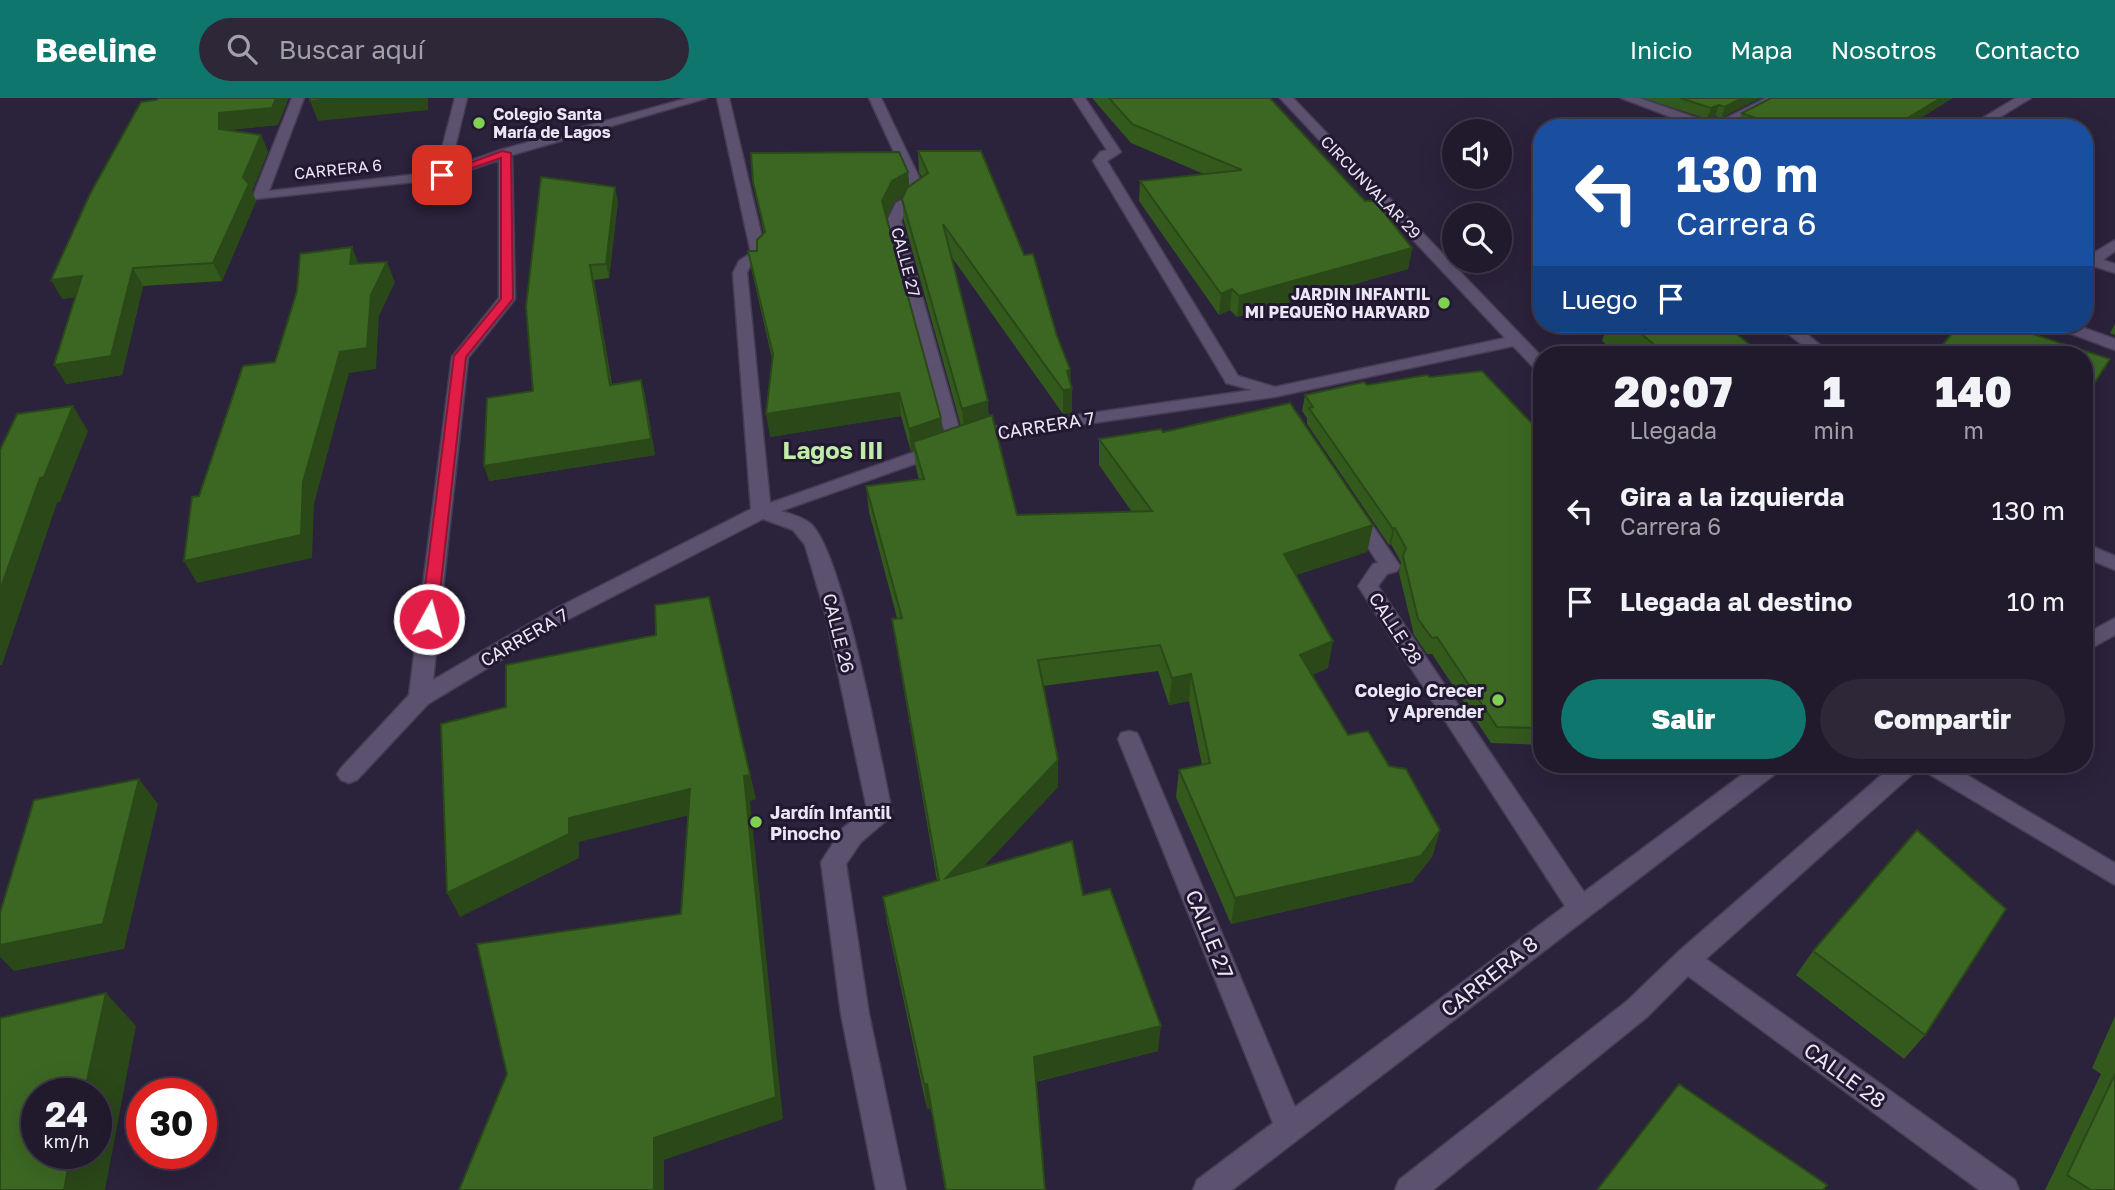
<!DOCTYPE html>
<html lang="es">
<head>
<meta charset="utf-8">
<style>
	:root { --surface:#201a2c; --page:#2d2738; --text:#f1f3f6; --muted:#a2a1a9; --line:#3d3848; --accent:#0f766e }
	body { margin:0; font-family:"Golos Text",sans-serif; background:var(--page); color:var(--text); height:100vh; display:flex; flex-direction:column; font-size:26px; white-space:nowrap }
	* { box-sizing:border-box; margin:0 }
	p { font-size:23px; color:var(--muted) }
	.icon { flex:none; width:38px; height:38px; fill:none; stroke:currentColor; stroke-width:2; stroke-linecap:round; stroke-linejoin:round }
	.map { position:relative; flex:1; overflow:hidden }
	.details { position:absolute; left:1533px; top:248px; width:560px; height:427px; display:flex; flex-direction:column; background:var(--surface); border-radius:28px; box-shadow:0 7px 28px #0002,0 0 0 2px var(--line) }
	.details>* { flex:none }
	.banner { position:absolute; left:1533px; top:21px; width:560px; height:214px; border-radius:28px; box-shadow:0 7px 28px #0002,0 0 0 2px var(--line); background:#1a4fa0; color:#fff; overflow:hidden }
	.tools { position:absolute; left:1442px; top:21px; display:grid; gap:14px }
	.tools a { display:grid; place-items:center; width:70px; height:70px; border-radius:50%; background:var(--surface); box-shadow:0 7px 28px #0002,0 0 0 2px var(--line); font-size:35px }
	.speed { position:absolute; left:21px; top:980px; display:flex; gap:14px; font-size:35px; font-weight:700; text-align:center }
	.speed>* { display:grid; place-content:center; width:91px; height:91px; border-radius:50%; background:var(--surface); box-shadow:0 7px 28px #0002,0 0 0 2px var(--line); line-height:1 }
	.speed small { font-size:18px; font-weight:400 }
	.speed .limit { border:10px solid #d22; background:#fff; color:#111 }
	.pin { position:absolute; display:grid; place-items:center; width:60px; height:60px; color:#fff; margin:-30px; border-radius:14px; box-shadow:0 4px 10px #0006 }
	.me { position:absolute; width:77px; margin:-38px; rotate:7deg; stroke-linejoin:round; filter:drop-shadow(0 0 5px #0008) }
	.turn { display:flex; align-items:center; gap:24px; height:147px; padding:0 28px; font-size:32px }
	.turn .icon { width:91px; height:91px; stroke-width:2.5 }
	.turn b { display:block; font-size:49px; line-height:60px }
	.then { display:flex; align-items:center; height:66px; padding:0 28px; background:#0003; gap:14px; font-size:26px }
	.eta { display:flex; justify-content:space-evenly; align-items:center; height:119px; text-align:center }
	.eta b { font-size:42px; font-weight:800; line-height:49px }
	.button { display:flex; gap:14px; margin-top:auto; padding:14px 28px }
	.button a { flex:1; height:80px; border-radius:42px; background:var(--accent); color:#fff; font-size:28px; font-weight:800; line-height:80px; text-align:center }
	.button a+a { background:var(--page); color:var(--text) }
	ul { padding:0; list-style:none }
	li { display:flex; align-items:center; gap:21px; height:91px; padding:0 28px }
	li div { flex:1 }
	li b { display:block; font-size:26px }
	li em { font-style:normal }
	header { display:flex; align-items:center; gap:42px; box-sizing:border-box; height:98px; padding:0 35px; background:var(--accent); color:#fff }
	header strong { font-size:33px }
	nav { display:flex; gap:38px; margin-inline-start:auto; font-size:24px }
	.search { width:490px; height:63px; background:var(--page); display:flex; align-items:center; gap:18px; box-sizing:border-box; padding:0 24px; border-radius:38px; color:var(--muted); font-size:26px }
	.map>svg:first-child { display:block }
	.lines { fill:none; stroke-linecap:round; stroke-linejoin:round }
	.minor-casing { stroke:#463d55; stroke-width:3 }
	.minor { fill:#5c5270; fill-rule:evenodd }
	.wall { fill:#34591d; fill-rule:evenodd }
	.shaded-wall { fill:#2a4818 }
	.building { fill:#3c6722; stroke:#2a4818; stroke-width:2 }
	.route { fill:#e11d48; stroke:#92132f; stroke-width:2 }
	.poi-dot { fill:#80d051; stroke:#221931; stroke-width:2.5 }
	.labels { text-anchor:middle; dominant-baseline:central; stroke-width:6; stroke-linejoin:round; paint-order:stroke }
	.far-poi-label { font-size:16px; font-weight:bold; fill:#ebe6f6; stroke:#221931; text-anchor:start }
	.far-street-label { font-size:16px; fill:#ebe6f6; stroke:#221931 }
	.street-label { font-size:18px; fill:#ebe6f6; stroke:#221931 }
	.poi-label { font-size:18px; font-weight:bold; fill:#ebe6f6; stroke:#221931; text-anchor:end }
	.near-street-label { font-size:21px; fill:#ebe6f6; stroke:#221931 }
	.district-label { font-size:24px; font-weight:bold; fill:#bfeca9; stroke:#221931 }
</style>
</head>
<body>
<header>
<strong>Beeline</strong>
<div class="search"><svg class="icon" aria-label="search" viewBox="0 0 24 24"><circle cx="10" cy="10" r="6"/><path d="M15 15l6 6"/></svg>Buscar aquí</div>
<nav><a>Inicio</a><a>Mapa</a><a>Nosotros</a><a>Contacto</a></nav>
</header>
<div class="map">
<svg width="2115" height="1092" viewBox="0 0 2115 1092">
	<rect width="100%" height="100%" fill="#2b223b"/>
	<g class="lines">
		<defs>
			<path id="minor" d="M292,0H304L269,93L436,74L455,0H467L450,70L500,52L688,0H707L512,57L515,201L468,260L433,582L553,512L751,411L733,175L739,163L751,155L717,0H729L766,156L750,168L747,175L770,405L934,347H946L949,351L946,355L781,413C791,416 803,419 811,426C843,456 881,661 892,714L888,721L861,744L846,766L869,916L906,1092H876L841,916L821,764L843,730L867,711L826,518L805,447L793,432L763,421L567,522L428,606L357,682L349,685L341,682L337,676L341,670L409,597L452,259L499,200V62L442,81L255,101L253,98Z
				M869,0H881L927,96L907,110L901,123L962,341L965,337L994,329L1252,292L1226,285L1224,281L1093,63L1100,54L1107,52L1073,0H1085L1121,54L1107,63L1238,278L1275,289L1505,240L1280,0H1293L1542,259V274L1536,272L1513,248L1274,299L996,339L971,346L963,342L961,350H949L887,123L896,105L913,95Z
				M1621,0H1639L1714,26L1766,0H1781L1726,30H1700Z
				M2016,0H2031L1982,30H1966Z
				M2115,142V153L2103,162L2115,166V175L2084,165V156L2090,157Z
				M1776,226H1794L1833,257H1815Z
				M2051,226H2073L2115,241V252L2053,229Z
				M1355,410L1362,412L1400,468L1397,473L1387,476L1378,488L1584,794L1755,667H1782L1779,673L1232,1092H1193L1197,1082L1273,1025L1118,641L1121,635L1129,633L1137,635L1140,641L1295,1009L1565,808L1358,488L1373,466L1378,465L1346,416Z
				M2084,445L2115,458V472L2084,459Z
				M2115,520V537L2084,554V537Z
				M1893,667H1919L1916,673L1706,861L2015,1082L2019,1092H1979L1688,878L1647,919L1433,1092H1395L1399,1082L1627,903L1678,854Z
				M1921,667H1950L2115,765V787L1924,673Z"/>
		</defs>
		<use href="#minor" class="minor-casing"/>
		<use href="#minor" class="minor"/>
	</g>
	<path class="wall" d="M1092,0H1270L1365,103L1412,150L1408,171L1237,219L1230,212L1219,217L1139,103L1140,83L1204,76L1131,45Z
		M1643,0H1760L1721,20L1715,18L1707,21Z
		M156,2L278,27L227,32L261,37L268,54L252,93L256,103L222,183L143,188L122,277L66,286L75,199L62,201Z
		M1742,15L1905,30H1748L1738,26Z
		M918,53L1057,238L1070,271L1072,315L1063,316L951,158L989,318L1017,417L1132,414L1099,367V341L1163,334L1373,427L1367,454L1296,477L1328,570L1312,577L1348,637L1389,668L1440,732L1432,759L1412,784L1231,826L1176,699L1179,672L1202,667L1189,603L1169,607L1158,573L1043,588L1058,689L983,769L1083,797L1158,953L1036,984L1045,1092H945L931,1010L927,1011L887,825L883,799L937,783L896,547L892,521L897,520L869,414L866,388L919,382L916,370L914,353L911,354L901,318L770,339L772,260L752,174L748,153H757L764,136L753,84L908,74L909,88L922,79L919,74ZM904,98L902,101L904,123L961,328L942,334L887,119L894,104Z
		M618,103L609,180L594,182L612,286L641,282L645,297L655,357L489,383L533,293Z
		M1608,226H1724L1763,257H1618L1602,243Z
		M2115,226V237L2110,235Z
		M1430,279L1542,336V647L1491,645L1432,556H1427L1414,537L1399,475L1401,464L1391,446L1389,447L1307,326V320L1302,313L1305,297L1367,287Z
		M1813,853L1925,937L1904,961L1796,877Z
		M2115,918V1092H2045L2101,976L2092,970Z"/>
	<path class="shaded-wall" d="M276,0H289L278,27L227,32L219,31V15Z
		M344,0H428V12L318,23L310,3Z
		M1742,0H1760L1721,20L1725,9Z
		M1941,0H1953L1905,30H1891Z
		M1719,7L1715,18L1707,21L1711,10Z
		M261,37L268,54L252,93L256,103L222,183L213,165L243,79Z
		M908,74L910,94L894,104L884,124L882,103L892,83Z
		M615,89L618,103L609,180L606,166Z
		M352,149L360,169L350,166Z
		M1412,150L1408,171L1237,219L1239,198Z
		M387,164L395,184L379,218L376,271L349,275L314,406L312,460L197,485L184,463L303,384L340,254L371,197Z
		M590,167L594,182L614,302L610,287Z
		M133,170L143,188L122,277L66,286L54,267Z
		M82,178L92,197L62,201L51,182Z
		M1232,191L1230,212L1219,217L1221,196Z
		M1070,271V291H1072V315L1063,316V292L1067,273Z
		M641,282L645,297L655,357L489,383L484,368Z
		M899,295L901,318L770,339L766,316Z
		M988,303L989,328L964,336L962,311Z
		M73,308L88,333L60,404L57,405L2,567H0V492L40,380Z
		M941,320L943,343L913,344L914,353L911,354L909,331Z
		M1373,427L1367,454L1280,482L1284,456Z
		M1395,430L1391,446L1389,447L1393,431Z
		M715,523L756,701L750,703L783,1021L664,1062V1092H654V1040Z
		M1333,543L1328,570L1295,583L1300,557Z
		M1191,576L1189,603L1169,607L1172,580Z
		M1058,662V689L948,806L946,780Z
		M139,681L158,706L124,851L14,873L0,859V847Z
		M690,691L698,715L579,744V760L460,819L447,795L569,720Z
		M1440,732L1432,759L1412,784L1231,826L1235,800Z
		M106,895L136,928L105,1092H64L71,1055H96V996H84Z
		M1161,928L1158,953L1034,984V959Z
		M924,986H927L931,1010L927,1011Z"/>
	<path class="building" d="M159,0H276L272,10L219,15V31L261,37L243,79L249,86L213,165L133,170L111,258L54,267L82,178L51,182L90,96L141,4L156,2Z
		M310,0H344L310,3Z
		M1109,0H1270L1365,103H1375L1412,150L1239,198L1232,191L1221,196L1140,83L1242,72L1132,26Z
		M1680,0H1742L1725,9L1719,7L1711,10Z
		M1771,0H1941L1891,30H1782L1742,15Z
		M918,53H981L1024,157L1033,156L1057,238L1070,271L1067,273L1072,291L1063,292L943,126L988,303L962,311L902,101L907,90L928,75Z
		M899,54L908,74L892,83L882,103L941,320L909,331L899,295L766,316L773,256L748,153H757V142L765,134L753,84L751,55Z
		M541,79L615,89L606,166L590,167L610,287L641,282L651,341L484,368L487,300L533,293L526,209Z
		M352,149L350,166L387,164L371,197L367,250L340,254L303,384L301,437L184,463L192,399L199,398L243,268L275,264L297,193L300,156Z
		M1630,226H1724L1763,257H1666Z
		M1960,226H2002L2110,261L2084,301V257H1934Z
		M1482,273L1542,336V630L1497,629L1437,539L1432,540L1418,521L1403,458L1406,450L1395,430L1393,431L1309,310L1313,309L1305,297L1364,284L1367,287L1427,277L1430,279Z
		M1290,305L1373,427L1284,456L1333,543L1300,557L1348,637L1368,633L1389,668L1406,671L1440,732L1421,758L1235,800L1179,672L1210,665L1191,576L1172,580L1160,547L1038,562L1058,662L946,780L1072,743L1083,797L1110,791L1161,928L1034,959L1045,1092H946L927,986H924L883,799L939,782L892,521L902,520L866,388L924,381L913,344L992,317L1017,417L1152,413L1099,341L1161,331L1163,334Z
		M73,308L44,379L40,380L0,492V352L17,316Z
		M709,499L750,677L744,678L776,999L654,1040V1092H459L507,976L477,846L681,816L690,691L569,720V736L447,795L441,626L506,609V567L656,537L655,507Z
		M139,681L103,826L0,847V815L34,702Z
		M1917,732L2006,811L1925,937L1813,853Z
		M106,895L84,996H37V1055H71L64,1092H0V920Z
		M2115,976V1092H2091L2067,1077Z
		M1679,986L1827,1087L1823,1092H1597Z"/>
	<path class="route" d="M502,53L511,55L513,201L466,259L437,521L429,527L421,521L454,258L501,201V60L446,79L437,77Z"/>
	<g class="poi-dot">
		<circle cx="479" cy="25" r="7"/>
		<circle cx="1444" cy="205" r="7"/>
		<circle cx="1498" cy="602" r="7"/>
		<circle cx="756" cy="724" r="7"/>
	</g>
	<g class="labels">
		<g class="far-poi-label">
			<text x="493" y="16">Colegio Santa<tspan x="493" dy="18">María de Lagos</tspan></text>
			<text x="1430" y="196" text-anchor="end">JARDIN INFANTIL<tspan x="1430" dy="18">MI PEQUEÑO HARVARD</tspan></text>
		</g>
		<g class="far-street-label">
			<text transform="translate(338 71) rotate(-6)">CARRERA 6</text>
			<text transform="translate(1371 89) rotate(46)">CIRCUNVALAR 29</text>
			<text transform="translate(906 164) rotate(75)">CALLE 27</text>
		</g>
		<g class="street-label">
			<text transform="translate(1046 327) rotate(-9)">CARRERA 7</text>
			<text transform="translate(1396 530) rotate(57)">CALLE 28</text>
			<text transform="translate(839 535) rotate(76)">CALLE 26</text>
			<text transform="translate(524 539) rotate(-30)">CARRERA 7</text>
		</g>
		<g class="poi-label">
			<text x="1484" y="592">Colegio Crecer<tspan x="1484" dy="21">y Aprender</tspan></text>
			<text x="770" y="714" text-anchor="start">Jardín Infantil<tspan x="770" dy="21">Pinocho</tspan></text>
		</g>
		<g class="near-street-label">
			<text transform="translate(1210 836) rotate(68)">CALLE 27</text>
			<text transform="translate(1489 878) rotate(-38)">CARRERA 8</text>
			<text transform="translate(1845 977) rotate(36)">CALLE 28</text>
		</g>
		<g class="district-label">
			<text x="833" y="351">Lagos III</text>
		</g>
	</g>
</svg>
<div class="tools">
<a><svg class="icon" aria-label="sound" viewBox="0 0 24 24"><path d="M4 9h4l5-4v14l-5-4H4zM17 9q2 3 0 6"/></svg></a>
<a><svg class="icon" aria-label="search" viewBox="0 0 24 24"><circle cx="10" cy="10" r="6"/><path d="M15 15l6 6"/></svg></a>
</div>
<div class="speed"><div>24<small>km/h</small></div><div class="limit">30</div></div>
<div class="pin" style="left:442px;top:77px;background:#d93025"><svg class="icon" aria-label="arrive" viewBox="0 0 24 24"><path d="M6 21V4h12l-3 4 3 4H6"/></svg></div>
<svg class="me" style="left:429px;top:521px" viewBox="-20 -20 40 40"><circle r="17" fill="#e11d48" stroke="#fff" stroke-width="3"/><path d="M0-11L8 9 0 5-8 9z" fill="#fff"/></svg>
<div class="banner">
<div class="turn"><svg class="icon" aria-label="left" viewBox="0 0 24 24"><path d="M17 20v-9H6M10 6l-5 5 5 5"/></svg><div><b>130 m</b>Carrera 6</div></div>
<div class="then">Luego<svg class="icon" aria-label="arrive" viewBox="0 0 24 24"><path d="M6 21V4h12l-3 4 3 4H6"/></svg></div>
</div>
<section class="details">
<div class="eta">
<div><b>20:07</b><p>Llegada</p></div>
<div><b>1</b><p>min</p></div>
<div><b>140</b><p>m</p></div>
</div>
<ul>
<li><svg class="icon" aria-label="left" viewBox="0 0 24 24"><path d="M17 20v-9H6M10 6l-5 5 5 5"/></svg><div><b>Gira a la izquierda</b><p>Carrera 6</p></div><em>130 m</em></li>
<li><svg class="icon" aria-label="arrive" viewBox="0 0 24 24"><path d="M6 21V4h12l-3 4 3 4H6"/></svg><div><b>Llegada al destino</b></div><em>10 m</em></li>
</ul>
<div class="button"><a>Salir</a><a>Compartir</a></div>
</section>
</div>
</body>
</html>
